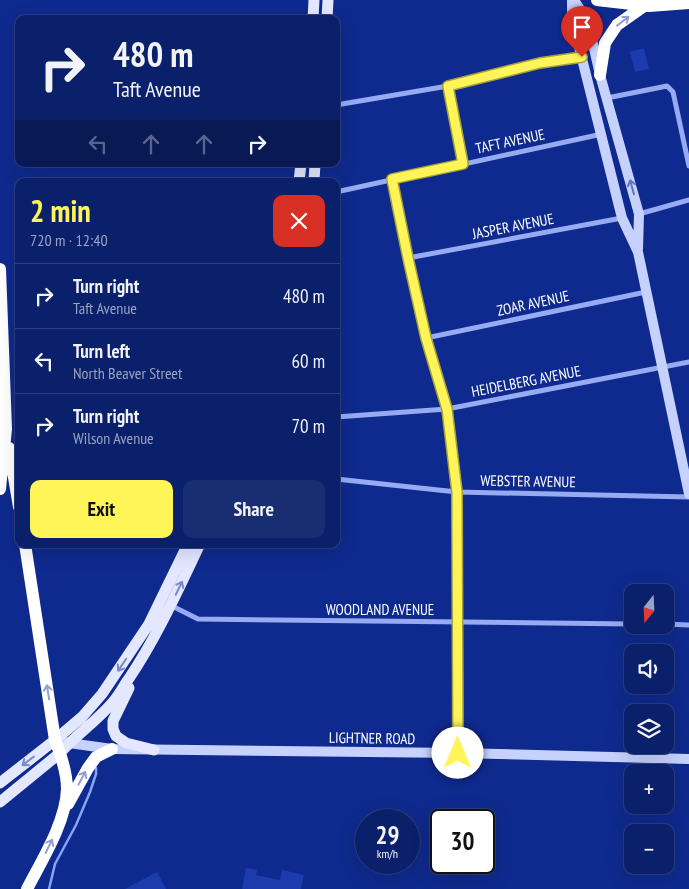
<!DOCTYPE html>
<html lang="en">
<head>
<meta charset="utf-8">
<style>
	:root { --surface:#0b206a; --page:#192d72; --text:#f1f3f6; --muted:#9aa3c1; --line:#2b3e7e; --accent:#fff559 }
	body { margin:0; font-family:"PT Sans Narrow",sans-serif; background:var(--page); color:var(--text); height:100vh; display:flex; flex-direction:column; font-size:19px; white-space:nowrap }
	* { box-sizing:border-box; margin:0 }
	p { font-size:16px; color:var(--muted) }
	.icon { flex:none; width:28px; height:28px; fill:none; stroke:currentColor; stroke-width:2; stroke-linecap:round; stroke-linejoin:round }
	.map { position:relative; flex:1; overflow:hidden }
	.sheet { position:absolute; left:15px; top:178px; width:325px; height:370px; display:flex; flex-direction:column; background:var(--surface); border-radius:10px; box-shadow:0 5px 20px #0002,0 0 0 1px var(--line) }
	.sheet>* { flex:none }
	.hud { position:absolute; left:15px; top:15px; width:325px; height:152px; border-radius:10px; box-shadow:0 5px 20px #0002,0 0 0 1px var(--line); background:#0b206a; color:var(--text); overflow:hidden }
	.needle { width:32px; rotate:198deg }
	.tools { position:absolute; left:624px; top:584px; display:grid; gap:10px }
	.tools a { display:grid; place-items:center; width:50px; height:50px; border-radius:10px; background:var(--surface); box-shadow:0 5px 20px #0002,0 0 0 1px var(--line); font-size:25px }
	.speed { position:absolute; left:355px; top:809px; display:flex; gap:10px; font-size:25px; font-weight:700; text-align:center }
	.speed>* { display:grid; place-content:center; width:65px; height:65px; border-radius:50%; background:var(--surface); box-shadow:0 5px 20px #0002,0 0 0 1px var(--line); line-height:1 }
	.speed small { font-size:12px; font-weight:400 }
	.speed .limit { border:2px solid #111; border-radius:8px; background:#fff; color:#111 }
	.pin { position:absolute; display:grid; place-items:center; width:42px; height:42px; color:#fff; margin:-51px -21px; border-radius:50% 50% 50% 0; rotate:-45deg; box-shadow:0 0 5px #0007 }
	.pin .icon { rotate:45deg }
	.me { position:absolute; width:55px; margin:-28px; rotate:0deg; stroke-linejoin:round; filter:drop-shadow(0 0 4px #0008) }
	.turn { display:flex; align-items:center; gap:18px; height:105px; padding:0 15px; font-size:22px }
	.turn .icon { width:65px; height:65px; stroke-width:2.5 }
	.turn b { display:block; font-size:35px; line-height:42px }
	.lanes { display:flex; align-items:center; height:48px; padding:0 15px; background:#0003; justify-content:center; gap:25px; direction:ltr }
	.lanes .off { opacity:.35 }
	.round { display:grid; place-items:center; flex:none; width:52px; height:52px; border-radius:10px; background:var(--page) }
	.summary { display:flex; align-items:center; justify-content:space-between; height:85px; padding:0 15px }
	h1 { font-size:30px; font-weight:800; line-height:38px; color:var(--accent) }
	.cta { display:flex; gap:10px; margin-top:auto; padding:10px 15px }
	.cta a { flex:1; height:58px; border-radius:10px; background:var(--accent); color:#111; font-size:20px; font-weight:800; line-height:58px; text-align:center }
	.cta a+a { background:var(--page); color:var(--text) }
	ul { padding:0; list-style:none }
	li { display:flex; align-items:center; gap:15px; height:65px; padding:0 15px; border-top:1px solid var(--line) }
	li div { flex:1 }
	li b { display:block; font-size:19px }
	li em { font-style:normal }
	.map>svg:first-child { display:block }
	.lines { fill:none; stroke-linecap:round; stroke-linejoin:round }
	.stream { stroke:#88a2f7; stroke-width:2.5 }
	.building { fill:#1c3cae }
	.street { stroke:#97abf3; stroke-width:5 }
	.secondary { stroke:#c6d1fd; stroke-width:10 }
	.primary { stroke:#e3e7ff; stroke-width:11 }
	.highway { stroke:#fff; stroke-width:12 }
	.oneway { stroke:#939fcc }
	.oneway2 { stroke:#6175c0 }
	.oneway3 { stroke:#7988c6 }
	.route-casing { stroke:#a69f3a; stroke-width:12 }
	.route { stroke:#fff559; stroke-width:9 }
	.labels { text-anchor:middle; dominant-baseline:central; stroke-width:5; stroke-linejoin:round; paint-order:stroke }
	.street-label { font-size:15px; fill:#fff; stroke:#0f2a8e }
</style>
</head>
<body>
<div class="map">
<svg width="689" height="889" viewBox="0 0 689 889">
	<rect width="100%" height="100%" fill="#0f2a8e"/>
	<g class="lines">
		<path class="stream" d="M49,889L55,864L76,825L90,792L96,774V768"/>
	</g>
	<path class="building" d="M644,48L649,69L635,72L630,52Z
		M246,868L257,870L256,875L280,880L282,870L304,875L301,889H242Z
		M157,872L166,889H125Z"/>
	<g class="lines">
		<path class="street" d="M448,86L463,164
			M607,98L667,86L673,92L689,166
			M336,105L448,86L540,63L582,57
			M393,179L408,258L426,338L447,409L457,492L458,753
			M336,192L602,134
			M639,214L689,200
			M408,258L622,218
			M426,338L646,292
			M336,417L447,409L689,362
			M336,479L457,492L689,497
			M170,605L198,619L632,624
			M665,624L689,625"/>
		<path class="secondary" d="M572,0V19L622,218L638,252L689,494
			M574,0L588,22L600,75L639,214L638,249
			M55,740L69,743L112,749L458,753L689,759"/>
		<path class="primary" d="M313,19L314,0
			M327,19L328,0
			M299,181L301,164
			M314,181L315,164
			M129,688L113,721V729L116,736L126,743L154,750
			M0,783L55,740L82,717L102,694L149,624L188,544
			M0,802L60,753C77,734 97,721 113,702C119,695 123,687 128,680C157,637 178,590 200,544"/>
		<path class="highway" d="M597,0L649,6L689,3
			M600,75L605,43L617,25L644,6
			M0,269L6,429L0,489
			M9,448L19,507
			M25,544L55,740C61,755 67,772 67,789C66,822 42,860 27,889
			M68,804L88,768L96,757L112,749"/>
	</g>
	<defs><path id="oneway-shaft" d="M-6 0H5M1.5-3L5.5 0L1.5 3" fill="none" stroke-width="1.6" stroke-linecap="round" stroke-linejoin="round" transform="scale(1.25)"/></defs>
	<g class="oneway">
		<use href="#oneway-shaft" transform="translate(623 21) rotate(-38)"/>
		<use href="#oneway-shaft" transform="translate(48 692) rotate(-99)"/>
		<use href="#oneway-shaft" transform="translate(82 778) rotate(-62)"/>
		<use href="#oneway-shaft" transform="translate(49 846) rotate(-64)"/>
	</g>
	<use class="oneway2" href="#oneway-shaft" transform="translate(632 187) rotate(-105)"/>
	<g class="oneway3">
		<use href="#oneway-shaft" transform="translate(179 588) rotate(-64)"/>
		<use href="#oneway-shaft" transform="translate(122 665) rotate(124)"/>
		<use href="#oneway-shaft" transform="translate(28 761) rotate(143)"/>
	</g>
	<g class="lines">
		<defs>
			<path id="route" d="M458,753L457,492L447,409L426,338L408,258L392,179L463,164L448,86L540,63L582,57"/>
		</defs>
		<use href="#route" class="route-casing"/>
		<use href="#route" class="route"/>
	</g>
	<g class="labels">
		<g class="street-label">
			<text transform="translate(510 141) rotate(-12)">TAFT AVENUE</text>
			<text transform="translate(513 226) rotate(-11)">JASPER AVENUE</text>
			<text transform="translate(533 303) rotate(-12)">ZOAR AVENUE</text>
			<text transform="translate(526 381) rotate(-11)">HEIDELBERG AVENUE</text>
			<text transform="translate(528 481) rotate(1)">WEBSTER AVENUE</text>
			<text x="380" y="609">WOODLAND AVENUE</text>
			<text transform="translate(372 738) rotate(1)">LIGHTNER ROAD</text>
		</g>
	</g>
</svg>
<div class="tools">
<a><svg class="needle" viewBox="-14 -14 28 28"><path d="M0-13l5 13h-10z" fill="#e53935"/><path d="M0 13l5-13h-10z" fill="#9aa3c1"/></svg></a>
<a><svg class="icon" aria-label="sound" viewBox="0 0 24 24"><path d="M4 9h4l5-4v14l-5-4H4zM17 9q2 3 0 6"/></svg></a>
<a><svg class="icon" aria-label="layers" viewBox="0 0 24 24"><path d="M12 4l9 5-9 5-9-5zM3 14l9 5 9-5"/></svg></a>
<a>+</a>
<a>−</a>
</div>
<div class="speed"><div>29<small>km/h</small></div><div class="limit">30</div></div>
<div class="pin" style="left:582px;top:57px;background:#d93025"><svg class="icon" aria-label="arrive" viewBox="0 0 24 24"><path d="M6 21V4h12l-3 4 3 4H6"/></svg></div>
<svg class="me" style="left:458px;top:753px" viewBox="-20 -20 40 40"><circle r="19" fill="#fff"/><path d="M0-13L10 11 0 6-10 11z" fill="#fff559"/></svg>
<div class="hud">
<div class="turn"><svg class="icon" aria-label="right" viewBox="0 0 24 24"><path d="M7 20v-9h11M14 6l5 5-5 5"/></svg><div><b>480 m</b>Taft Avenue</div></div>
<div class="lanes"><svg class="icon off" aria-label="left" viewBox="0 0 24 24"><path d="M17 20v-9H6M10 6l-5 5 5 5"/></svg><svg class="icon off" aria-label="ahead" viewBox="0 0 24 24"><path d="M12 20V5M6 11l6-6 6 6"/></svg><svg class="icon off" aria-label="ahead" viewBox="0 0 24 24"><path d="M12 20V5M6 11l6-6 6 6"/></svg><svg class="icon" aria-label="right" viewBox="0 0 24 24"><path d="M7 20v-9h11M14 6l5 5-5 5"/></svg></div>
</div>
<section class="sheet">
<div class="summary"><div><h1>2 min</h1><p>720 m · 12:40</p></div><a class="round" style="background:#d93025;color:#fff"><svg class="icon" aria-label="close" viewBox="0 0 24 24"><path d="M6 6l12 12M18 6L6 18"/></svg></a></div>
<ul>
<li><svg class="icon" aria-label="right" viewBox="0 0 24 24"><path d="M7 20v-9h11M14 6l5 5-5 5"/></svg><div><b>Turn right</b><p>Taft Avenue</p></div><em>480 m</em></li>
<li><svg class="icon" aria-label="left" viewBox="0 0 24 24"><path d="M17 20v-9H6M10 6l-5 5 5 5"/></svg><div><b>Turn left</b><p>North Beaver Street</p></div><em>60 m</em></li>
<li><svg class="icon" aria-label="right" viewBox="0 0 24 24"><path d="M7 20v-9h11M14 6l5 5-5 5"/></svg><div><b>Turn right</b><p>Wilson Avenue</p></div><em>70 m</em></li>
</ul>
<div class="cta"><a>Exit</a><a>Share</a></div>
</section>
</div>
</body>
</html>
